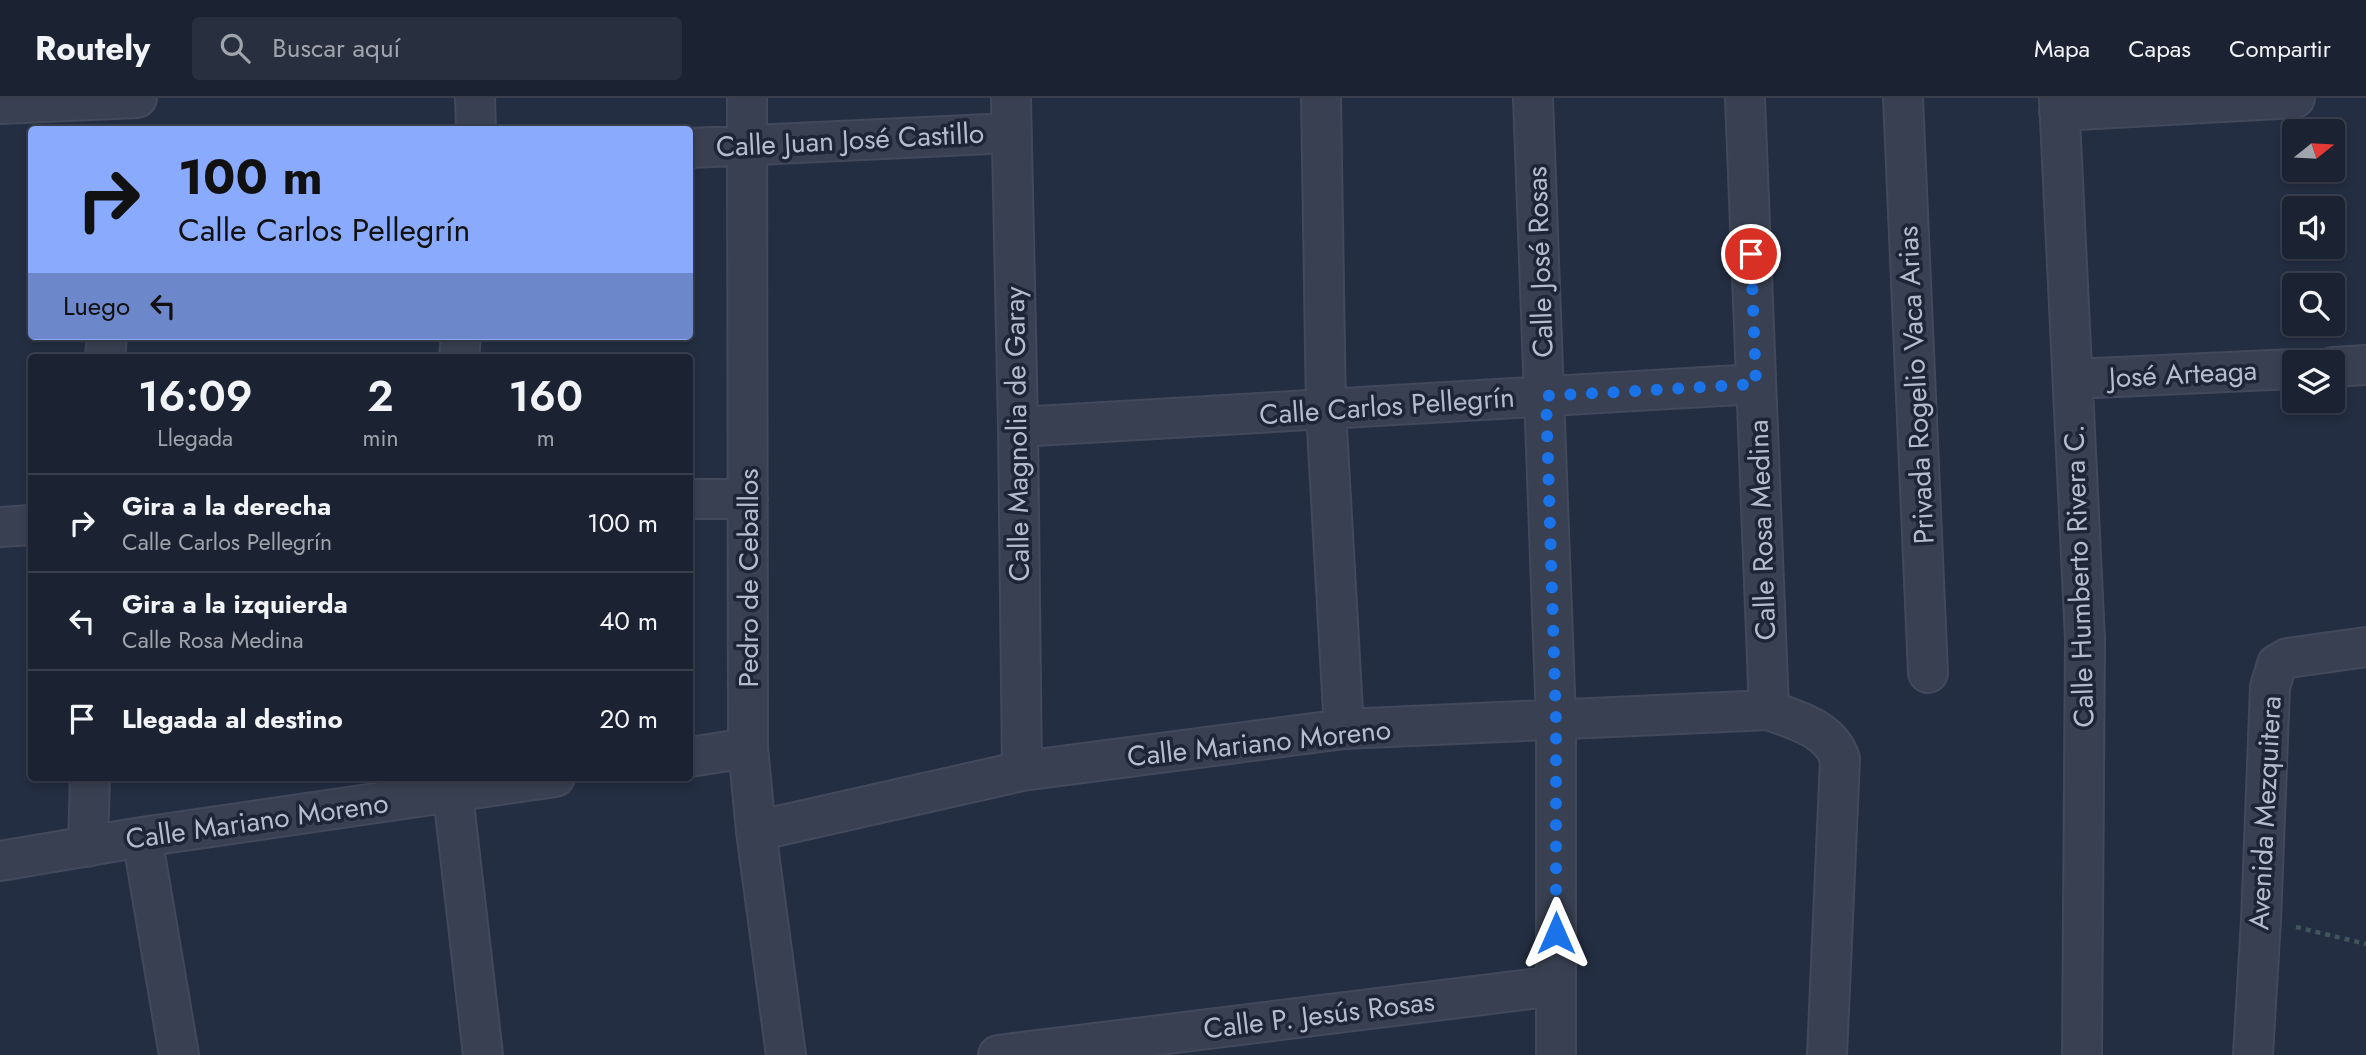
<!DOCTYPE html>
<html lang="es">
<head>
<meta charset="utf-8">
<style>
	:root { --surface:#1b2232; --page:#282f3e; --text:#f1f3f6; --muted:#a0a4ac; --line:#393f4d }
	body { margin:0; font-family:Jost,sans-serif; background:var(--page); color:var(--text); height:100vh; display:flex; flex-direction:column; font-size:26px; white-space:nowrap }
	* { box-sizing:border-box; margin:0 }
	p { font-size:23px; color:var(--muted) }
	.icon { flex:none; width:38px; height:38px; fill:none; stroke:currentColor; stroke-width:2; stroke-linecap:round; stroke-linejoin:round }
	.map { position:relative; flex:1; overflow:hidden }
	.details { position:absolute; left:28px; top:256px; width:665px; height:427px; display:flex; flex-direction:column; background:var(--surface); border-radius:7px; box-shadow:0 4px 10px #0003,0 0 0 2px var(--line) }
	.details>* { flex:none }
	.top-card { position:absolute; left:28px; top:28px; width:665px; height:214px; border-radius:7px; box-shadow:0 4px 10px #0003,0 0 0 2px var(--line); background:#89aafd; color:#111; overflow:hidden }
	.needle { width:46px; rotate:72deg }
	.fabs { position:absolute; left:2282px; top:21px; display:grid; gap:14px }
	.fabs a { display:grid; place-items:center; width:63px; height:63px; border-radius:7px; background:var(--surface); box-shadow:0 4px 10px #0003,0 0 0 2px var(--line); font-size:35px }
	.pin { position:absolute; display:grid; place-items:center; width:60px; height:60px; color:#fff; margin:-30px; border:4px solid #fff; border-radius:50%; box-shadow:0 2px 7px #0007 }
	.me { position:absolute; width:77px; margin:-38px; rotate:0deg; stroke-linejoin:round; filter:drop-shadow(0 0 5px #0008) }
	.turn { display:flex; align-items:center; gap:24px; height:147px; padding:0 35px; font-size:32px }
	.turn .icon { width:91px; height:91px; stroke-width:2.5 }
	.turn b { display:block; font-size:49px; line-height:60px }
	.then { display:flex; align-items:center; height:66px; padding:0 35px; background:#0003; gap:14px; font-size:26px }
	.eta { display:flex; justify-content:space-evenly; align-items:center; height:119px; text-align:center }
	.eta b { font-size:42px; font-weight:600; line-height:49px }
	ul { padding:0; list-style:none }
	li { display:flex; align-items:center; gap:21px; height:98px; padding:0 35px; border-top:2px solid var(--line) }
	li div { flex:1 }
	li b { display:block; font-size:26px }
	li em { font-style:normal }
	header { display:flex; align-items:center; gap:42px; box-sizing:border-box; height:98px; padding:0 35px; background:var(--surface); border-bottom:2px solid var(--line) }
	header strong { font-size:33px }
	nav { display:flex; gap:38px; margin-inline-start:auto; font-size:24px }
	.search { width:490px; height:63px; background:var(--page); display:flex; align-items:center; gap:18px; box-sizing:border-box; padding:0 24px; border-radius:7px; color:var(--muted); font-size:26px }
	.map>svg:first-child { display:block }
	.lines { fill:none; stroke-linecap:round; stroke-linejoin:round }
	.minor-casing { stroke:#42495a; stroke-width:42 }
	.path { stroke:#3f555a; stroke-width:4.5; stroke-dasharray:5 5; stroke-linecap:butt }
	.minor { stroke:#394051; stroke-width:38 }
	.route { stroke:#1a73e8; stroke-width:12; stroke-dasharray:0 21.6 }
	.labels { text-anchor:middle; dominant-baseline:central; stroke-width:7; stroke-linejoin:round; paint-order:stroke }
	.street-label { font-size:28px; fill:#b5bccb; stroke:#1d2536 }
</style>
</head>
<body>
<header>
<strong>Routely</strong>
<div class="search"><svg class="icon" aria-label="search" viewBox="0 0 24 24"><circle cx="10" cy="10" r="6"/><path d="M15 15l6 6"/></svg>Buscar aquí</div>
<nav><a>Mapa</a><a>Capas</a><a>Compartir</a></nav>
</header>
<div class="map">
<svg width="2366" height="957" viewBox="0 0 2366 957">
	<rect width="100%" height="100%" fill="#242e42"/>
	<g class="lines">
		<defs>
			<path id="minor" d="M475,0L476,32
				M747,0L748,650L756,733L786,957
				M1011,0L1018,329L1022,673
				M1321,0L1326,313L1344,631
				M1533,0L1556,622V957
				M1745,0L1769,612
				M1903,0L1928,575
				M2059,0L2085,541L2082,957
				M0,6L137,0
				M2059,13L2295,0
				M690,50L1011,35
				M105,259L107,238
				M459,259L461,238
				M2333,269L2366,267
				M2073,281L2294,271
				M1018,329L1756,286
				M690,401H748
				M0,429L32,427
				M690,659L748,650
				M451,679L483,957
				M756,733L1022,673L1344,631L1769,612C1796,623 1830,630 1840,661L1827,957
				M142,739L179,957
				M88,749L90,679
				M0,763L142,739L555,679
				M998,957L1556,888
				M2253,957L2261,822L2270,589L2277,566L2288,560L2366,549"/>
		</defs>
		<use href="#minor" class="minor-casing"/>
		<path class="path" d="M2296,829L2366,846"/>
		<use href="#minor" class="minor"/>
	</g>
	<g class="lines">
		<path class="route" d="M1556,835V622L1546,298L1756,286L1751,156"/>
	</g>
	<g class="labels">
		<g class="street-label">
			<text transform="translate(850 42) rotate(-3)">Calle Juan José Castillo</text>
			<text transform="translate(1540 164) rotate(-92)">Calle José Rosas</text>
			<text transform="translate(2183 276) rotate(-3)">José Arteaga</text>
			<text transform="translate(1916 287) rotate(-93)">Privada Rogelio Vaca Arias</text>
			<text transform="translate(1387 308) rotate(-4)">Calle Carlos Pellegrín</text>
			<text transform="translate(1017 336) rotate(-91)">Calle Magnolia de Garay</text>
			<text transform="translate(1762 432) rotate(-92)">Calle Rosa Medina</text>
			<text transform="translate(2079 478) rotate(-92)">Calle Humberto Rivera C.</text>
			<text transform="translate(748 480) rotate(-90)">Pedro de Ceballos</text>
			<text transform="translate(1259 645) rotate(-6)">Calle Mariano Moreno</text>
			<text transform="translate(2265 715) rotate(-87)">Avenida Mezquitera</text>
			<text transform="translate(257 723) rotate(-8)">Calle Mariano Moreno</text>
			<text transform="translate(1319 917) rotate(-7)">Calle P. Jesús Rosas</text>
		</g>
	</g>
</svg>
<div class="fabs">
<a><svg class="needle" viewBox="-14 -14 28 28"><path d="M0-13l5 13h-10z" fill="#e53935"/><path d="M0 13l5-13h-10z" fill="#a0a4ac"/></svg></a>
<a><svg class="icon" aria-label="sound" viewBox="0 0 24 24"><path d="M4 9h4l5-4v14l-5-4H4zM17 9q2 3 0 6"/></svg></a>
<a><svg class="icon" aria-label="search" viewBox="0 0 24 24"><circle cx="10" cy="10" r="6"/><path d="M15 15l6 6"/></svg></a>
<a><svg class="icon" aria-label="layers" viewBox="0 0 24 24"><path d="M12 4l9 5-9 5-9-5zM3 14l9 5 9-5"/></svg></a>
</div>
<div class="pin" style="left:1751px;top:156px;background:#d93025"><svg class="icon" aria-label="arrive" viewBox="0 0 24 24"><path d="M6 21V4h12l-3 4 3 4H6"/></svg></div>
<svg class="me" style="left:1556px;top:835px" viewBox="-20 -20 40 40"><path d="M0-17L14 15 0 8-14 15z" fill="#1a73e8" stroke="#fff" stroke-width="4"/></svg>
<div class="top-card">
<div class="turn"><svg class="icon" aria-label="right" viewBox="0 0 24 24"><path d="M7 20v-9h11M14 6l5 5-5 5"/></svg><div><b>100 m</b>Calle Carlos Pellegrín</div></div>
<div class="then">Luego<svg class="icon" aria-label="left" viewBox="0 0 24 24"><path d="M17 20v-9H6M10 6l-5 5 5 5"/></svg></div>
</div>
<section class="details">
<div class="eta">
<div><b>16:09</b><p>Llegada</p></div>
<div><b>2</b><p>min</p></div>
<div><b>160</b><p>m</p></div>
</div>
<ul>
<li><svg class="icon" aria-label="right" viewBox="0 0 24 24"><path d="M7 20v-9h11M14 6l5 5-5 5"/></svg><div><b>Gira a la derecha</b><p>Calle Carlos Pellegrín</p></div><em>100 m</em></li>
<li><svg class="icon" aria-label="left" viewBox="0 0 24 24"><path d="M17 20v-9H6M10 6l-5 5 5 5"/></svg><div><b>Gira a la izquierda</b><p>Calle Rosa Medina</p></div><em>40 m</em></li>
<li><svg class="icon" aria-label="arrive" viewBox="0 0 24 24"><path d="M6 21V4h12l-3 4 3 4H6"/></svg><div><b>Llegada al destino</b></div><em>20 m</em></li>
</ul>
</section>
</div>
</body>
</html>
